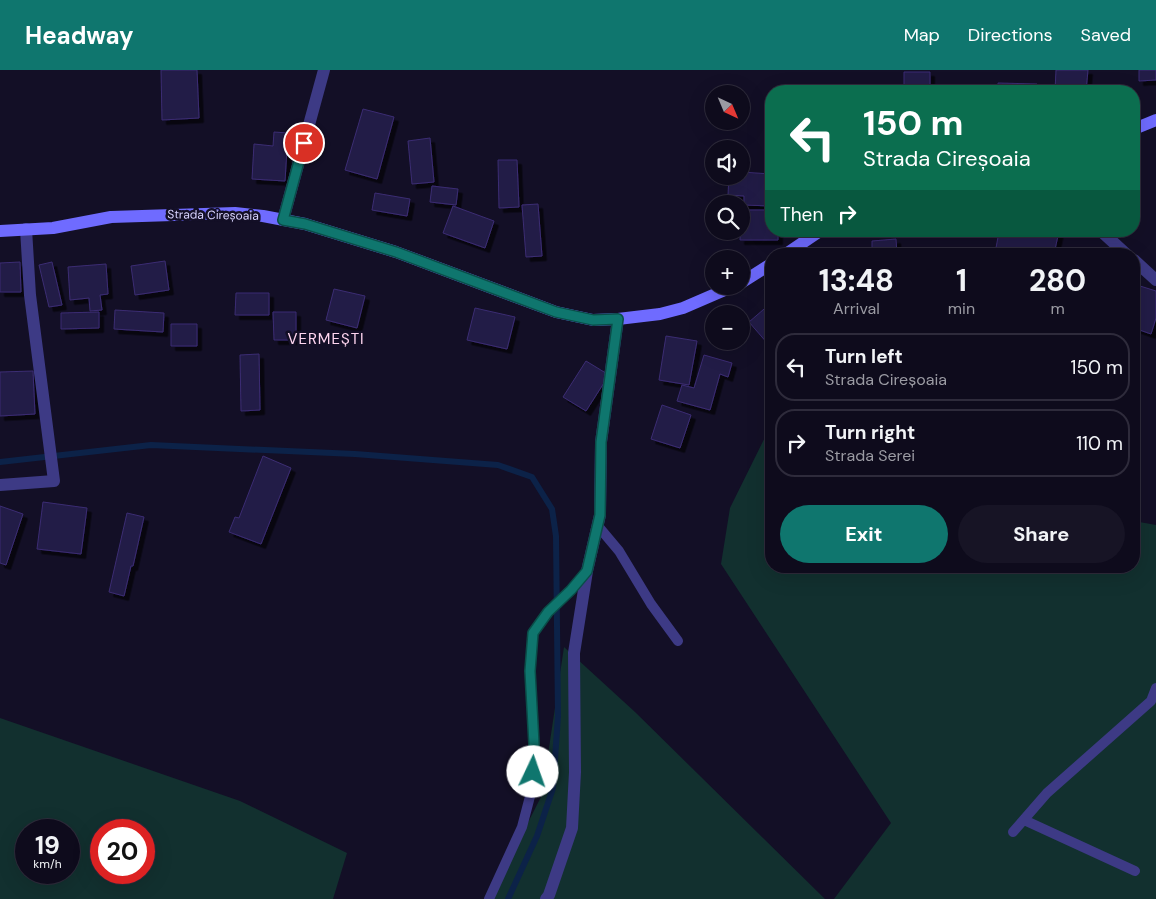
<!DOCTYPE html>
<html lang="en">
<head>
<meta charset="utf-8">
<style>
	:root { --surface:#0e0b1c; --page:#171425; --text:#f1f3f6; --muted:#9b9ba3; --line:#2e2b3b; --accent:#0f766e }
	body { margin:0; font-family:"DM Sans",sans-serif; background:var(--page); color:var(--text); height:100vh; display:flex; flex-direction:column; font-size:19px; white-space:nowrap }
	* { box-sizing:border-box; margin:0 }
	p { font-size:16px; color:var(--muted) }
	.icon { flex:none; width:28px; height:28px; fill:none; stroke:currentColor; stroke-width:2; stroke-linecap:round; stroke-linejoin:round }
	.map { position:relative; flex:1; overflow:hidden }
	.drawer { position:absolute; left:765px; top:178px; width:375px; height:325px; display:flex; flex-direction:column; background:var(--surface); border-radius:20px; box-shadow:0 5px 20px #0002,0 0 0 1px var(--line) }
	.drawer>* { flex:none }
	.hud { position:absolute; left:765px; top:15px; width:375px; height:152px; border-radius:20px; box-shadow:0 5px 20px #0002,0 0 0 1px var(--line); background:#0b6e4f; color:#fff; overflow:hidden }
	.needle { width:32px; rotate:136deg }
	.fabs { position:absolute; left:705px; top:15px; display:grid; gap:10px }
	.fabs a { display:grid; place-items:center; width:45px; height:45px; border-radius:50%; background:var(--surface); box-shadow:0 5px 20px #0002,0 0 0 1px var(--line); font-size:25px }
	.speed { position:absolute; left:15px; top:749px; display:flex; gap:10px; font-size:25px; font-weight:700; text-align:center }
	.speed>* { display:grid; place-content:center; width:65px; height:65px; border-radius:50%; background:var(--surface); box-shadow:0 5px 20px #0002,0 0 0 1px var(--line); line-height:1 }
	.speed small { font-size:12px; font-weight:400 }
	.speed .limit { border:8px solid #d22; background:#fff; color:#111 }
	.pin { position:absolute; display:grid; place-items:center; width:42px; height:42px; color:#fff; margin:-21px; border:2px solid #fff; border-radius:50%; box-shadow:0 1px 5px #0007 }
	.me { position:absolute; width:55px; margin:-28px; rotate:3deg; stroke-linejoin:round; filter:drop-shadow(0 0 4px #0008) }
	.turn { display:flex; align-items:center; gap:18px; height:105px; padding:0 15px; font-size:22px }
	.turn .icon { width:65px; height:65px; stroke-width:2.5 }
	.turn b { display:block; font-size:35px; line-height:42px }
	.then { display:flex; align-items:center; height:48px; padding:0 15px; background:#0003; gap:10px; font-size:19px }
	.eta { display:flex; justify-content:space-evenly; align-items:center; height:85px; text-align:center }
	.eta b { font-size:30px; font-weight:700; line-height:35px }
	.cta { display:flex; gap:10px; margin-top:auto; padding:10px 15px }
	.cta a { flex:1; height:58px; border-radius:30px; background:var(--accent); color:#fff; font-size:20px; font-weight:700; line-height:58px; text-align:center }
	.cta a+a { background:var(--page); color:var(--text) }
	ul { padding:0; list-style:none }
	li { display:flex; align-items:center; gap:15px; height:68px; margin:0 10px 8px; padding:0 5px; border:2px solid var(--line); border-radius:20px }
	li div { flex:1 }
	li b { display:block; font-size:19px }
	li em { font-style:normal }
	header { display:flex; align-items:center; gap:30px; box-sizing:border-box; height:70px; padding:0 25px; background:var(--accent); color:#fff }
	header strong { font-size:24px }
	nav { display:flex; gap:28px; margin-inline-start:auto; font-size:18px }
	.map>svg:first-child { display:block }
	.green { fill:#12302f; fill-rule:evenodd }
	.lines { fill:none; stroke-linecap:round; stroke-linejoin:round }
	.stream { stroke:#0c2248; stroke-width:6 }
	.building { fill:#241b47; stroke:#3b2d73; filter:url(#shadow) }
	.lane { stroke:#3d3a85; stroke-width:10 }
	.street { stroke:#3d3a85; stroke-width:12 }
	.secondary { stroke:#6f6bff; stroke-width:12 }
	.route-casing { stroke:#0a4d48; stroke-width:12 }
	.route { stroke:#0f766e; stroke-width:9 }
	.labels { text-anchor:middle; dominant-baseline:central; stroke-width:5; stroke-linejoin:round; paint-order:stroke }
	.street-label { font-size:12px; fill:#d9d4ff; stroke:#130f26 }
	.quarter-label { font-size:15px; letter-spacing:1px; fill:#ffd6f0; stroke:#130f26 }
</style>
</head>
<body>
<header>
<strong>Headway</strong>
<nav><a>Map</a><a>Directions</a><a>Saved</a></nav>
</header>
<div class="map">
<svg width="1156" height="829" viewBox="0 0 1156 829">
	<defs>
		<filter id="shadow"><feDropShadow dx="4.5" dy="4.5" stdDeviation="0" flood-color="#0009"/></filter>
	</defs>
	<rect width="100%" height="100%" fill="#130f26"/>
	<path class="green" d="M771,355V496H1134V451L1156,455V829H834L891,753L721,494L730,438Z
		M564,577L635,642L825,829H489L542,725Z
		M0,648L240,731L347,783L333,829H0ZM26,760H69V802H26ZM101,760H144V802H101Z"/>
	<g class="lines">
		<path class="stream" d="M0,392L151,375L355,384L498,395L532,407L552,439L556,466L558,646L553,718L537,766L508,829"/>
	</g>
	<path class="building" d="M161,0H197L199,48L162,50Z
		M1056,0H1088L1086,21H1055Z
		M1139,0H1156V10L1139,11Z
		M904,2H930V21H904Z
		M998,13L1037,14V21H998Z
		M363,39L394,47L377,109L345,100Z
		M274,62L288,63L285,111L252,109L254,74L273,76Z
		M430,68L434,112L412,114L408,71Z
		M498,90H517L519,137L499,138Z
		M741,102L771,104V136L744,135V126L728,125L729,106H741Z
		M432,116L458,119L456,135L430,132Z
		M375,123L410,129L407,146L372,140Z
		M538,134L542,186L526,187L522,135Z
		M453,136L494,151L485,178L443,163Z
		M741,140H771V161H778V170H740Z
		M1022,161H1059L1054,184L995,183L999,162L1021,166Z
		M896,169L897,184H872V171Z
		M165,191L169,220L135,225L131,196Z
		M20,192L21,222H0V193Z
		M52,192L62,235L49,237L39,195Z
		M106,194L108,224L100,225L102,240L90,241L89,228L70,230L68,197Z
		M1140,216L1156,221V248L1151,264L1134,258V233Z
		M334,219L365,226L357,258L326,250Z
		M236,223H269V245H235Z
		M771,233V271L768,274L749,252Z
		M734,236L736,244H716V241Z
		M475,238L515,247L507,279L467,270Z
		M115,240L164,243L163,262L114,259Z
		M99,242V258L61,259V243Z
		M273,242H296V270H274Z
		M171,254H197V276H171Z
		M666,266L697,271L689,315L659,310Z
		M259,284L260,340L241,341L240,285Z
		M704,285L732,293L728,307L720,304L710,340L677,331L682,315L694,318Z
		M586,291L609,305L586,341L563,327Z
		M33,301L35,344L0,346V302Z
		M662,335L691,345L680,378L651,369Z
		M263,386L291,398L261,474L229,462L235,447L239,448Z
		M43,432L87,438L81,484L37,479Z
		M0,436L23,444L6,495L0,493Z
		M127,443L144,447L133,496H131L124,526L109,522Z"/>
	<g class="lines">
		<path class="lane" d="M598,456L619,481L651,534L678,571
			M1024,750L1135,801
			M1013,762L1047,723L1151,631L1156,618
			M489,829L522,757L533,715L534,674L530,601L533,563L548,542L571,520L587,501"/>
		<path class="street" d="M283,150L324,0
			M1101,161L1126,184
			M1134,190L1156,210
			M0,415L54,411L30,225L26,159
			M546,829L549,825L572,758L575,702L574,583L587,501L600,445L601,372L618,249"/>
		<path class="secondary" d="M1134,59L1156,50
			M0,161L53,158L111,147L235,143L263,146L305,154L396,182L556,242L593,250L618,249L660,244L683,238L734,216
			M786,184L820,161
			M741,213L771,194"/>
	</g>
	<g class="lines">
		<defs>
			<path id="route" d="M304,73L283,150L305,154L396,182L556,242L593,250L618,249L601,372L600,445L587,501L571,520L548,542L533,563L530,601L534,674L533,702"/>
		</defs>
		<use href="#route" class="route-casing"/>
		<use href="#route" class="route"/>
	</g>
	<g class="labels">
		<g class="street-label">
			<text transform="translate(213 145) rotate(1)">Strada Cireșoaia</text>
		</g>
		<g class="quarter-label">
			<text x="326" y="269">VERMEȘTI</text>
		</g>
	</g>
</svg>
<div class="fabs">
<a><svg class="needle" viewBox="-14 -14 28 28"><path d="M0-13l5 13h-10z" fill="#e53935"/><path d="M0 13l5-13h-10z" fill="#9b9ba3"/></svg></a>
<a><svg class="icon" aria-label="sound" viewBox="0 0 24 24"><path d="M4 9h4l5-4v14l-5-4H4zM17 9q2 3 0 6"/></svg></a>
<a><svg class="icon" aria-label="search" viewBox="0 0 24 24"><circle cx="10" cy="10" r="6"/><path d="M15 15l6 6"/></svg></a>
<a>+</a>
<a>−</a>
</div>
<div class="speed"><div>19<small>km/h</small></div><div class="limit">20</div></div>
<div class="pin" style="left:304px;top:73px;background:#d93025"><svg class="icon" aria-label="arrive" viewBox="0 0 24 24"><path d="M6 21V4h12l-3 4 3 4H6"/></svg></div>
<svg class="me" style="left:533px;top:702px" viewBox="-20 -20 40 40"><circle r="19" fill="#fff"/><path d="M0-13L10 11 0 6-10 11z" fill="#0f766e"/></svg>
<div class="hud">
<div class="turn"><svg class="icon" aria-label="left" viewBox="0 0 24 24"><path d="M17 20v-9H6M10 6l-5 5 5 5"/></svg><div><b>150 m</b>Strada Cireșoaia</div></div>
<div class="then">Then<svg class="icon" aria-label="right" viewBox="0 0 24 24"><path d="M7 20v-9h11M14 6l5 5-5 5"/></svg></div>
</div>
<section class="drawer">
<div class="eta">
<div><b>13:48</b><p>Arrival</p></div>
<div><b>1</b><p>min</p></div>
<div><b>280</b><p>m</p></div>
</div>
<ul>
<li><svg class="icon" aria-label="left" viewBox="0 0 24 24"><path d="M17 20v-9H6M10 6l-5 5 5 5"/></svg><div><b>Turn left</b><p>Strada Cireșoaia</p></div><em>150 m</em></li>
<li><svg class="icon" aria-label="right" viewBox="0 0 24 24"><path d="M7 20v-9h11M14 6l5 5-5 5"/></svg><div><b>Turn right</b><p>Strada Serei</p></div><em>110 m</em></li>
</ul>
<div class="cta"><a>Exit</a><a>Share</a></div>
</section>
</div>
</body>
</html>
